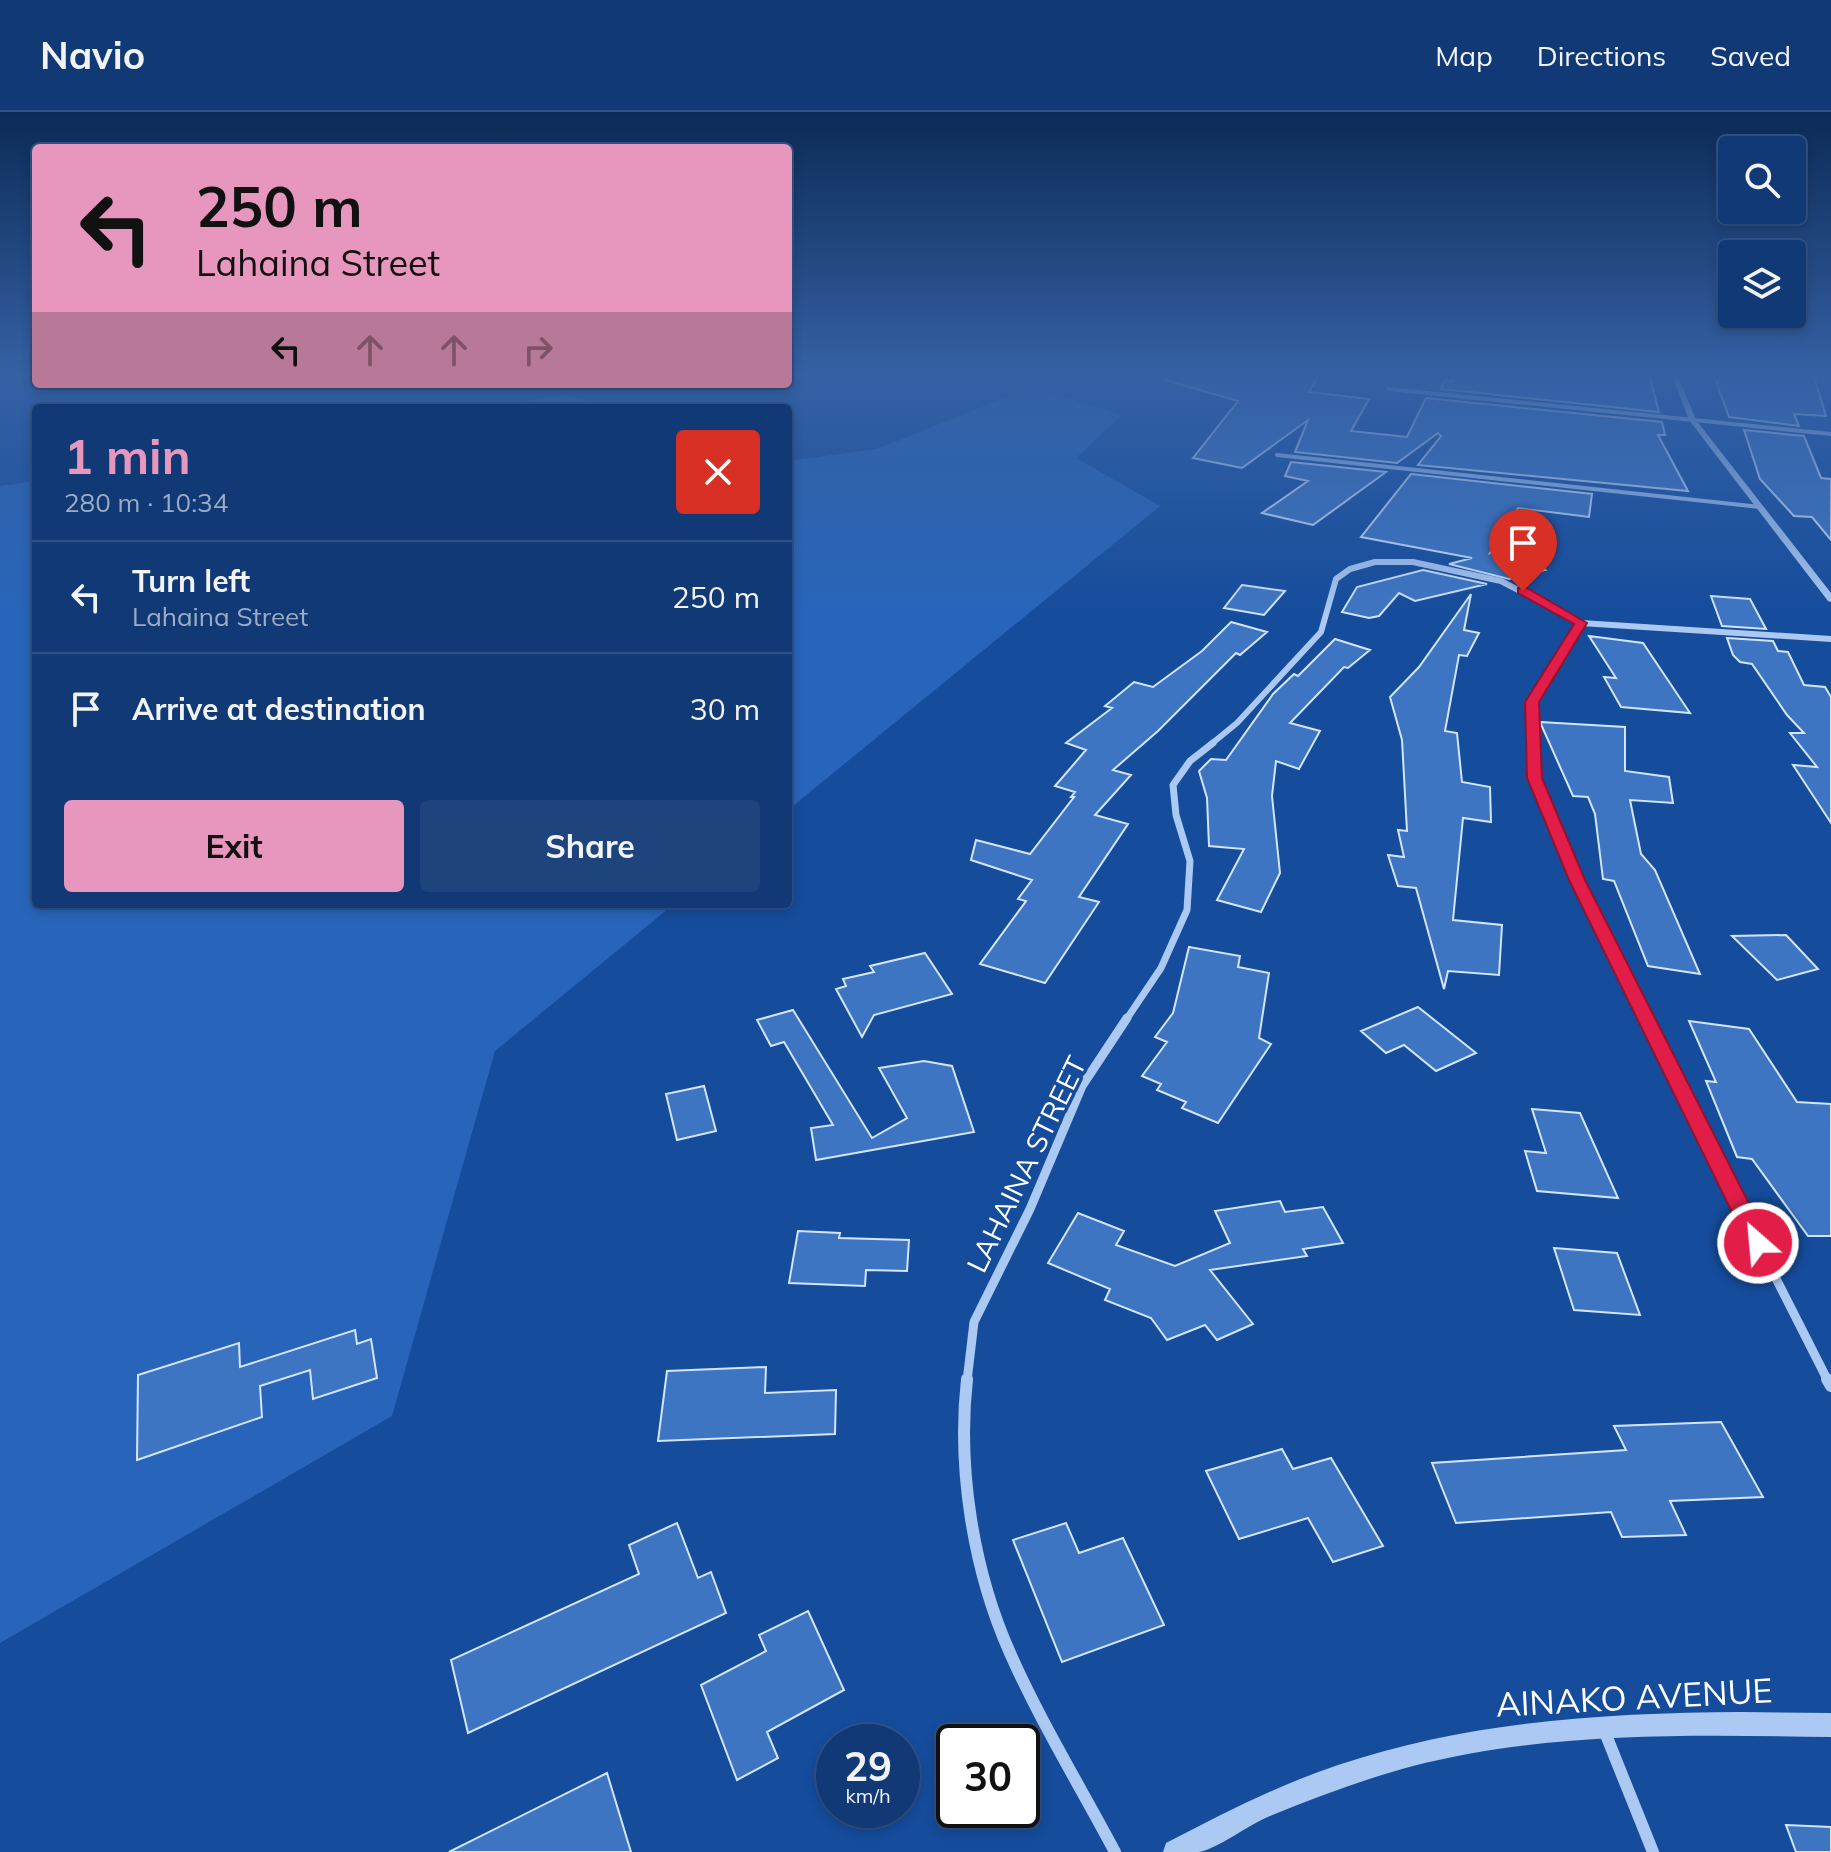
<!DOCTYPE html>
<html lang="en">
<head>
<meta charset="utf-8">
<style>
	:root { --surface:#103975; --page:#1e447d; --text:#f1f3f6; --muted:#9cacc5; --line:#305387; --accent:#e797bd }
	body { margin:0; font-family:Mulish,sans-serif; background:var(--page); color:var(--text); height:100vh; display:flex; flex-direction:column; font-size:30px; white-space:nowrap }
	* { box-sizing:border-box; margin:0 }
	p { font-size:26px; color:var(--muted) }
	.icon { flex:none; width:44px; height:44px; fill:none; stroke:currentColor; stroke-width:2; stroke-linecap:round; stroke-linejoin:round }
	.map { position:relative; flex:1; overflow:hidden }
	.sheet { position:absolute; left:32px; top:292px; width:760px; height:504px; display:flex; flex-direction:column; background:var(--surface); border-radius:8px; box-shadow:0 4px 12px #0003,0 0 0 2px var(--line) }
	.sheet>* { flex:none }
	.hud { position:absolute; left:32px; top:32px; width:760px; height:244px; border-radius:8px; box-shadow:0 4px 12px #0003,0 0 0 2px var(--line); background:#e797bd; color:#111; overflow:hidden }
	.controls { position:absolute; left:1718px; top:24px; display:grid; gap:16px }
	.controls a { display:grid; place-items:center; width:88px; height:88px; border-radius:8px; background:var(--surface); box-shadow:0 4px 12px #0003,0 0 0 2px var(--line); font-size:40px }
	.speed { position:absolute; left:816px; top:1612px; display:flex; gap:16px; font-size:40px; font-weight:700; text-align:center }
	.speed>* { display:grid; place-content:center; width:104px; height:104px; border-radius:50%; background:var(--surface); box-shadow:0 4px 12px #0003,0 0 0 2px var(--line); line-height:1 }
	.speed small { font-size:20px; font-weight:400 }
	.speed .limit { border:4px solid #111; border-radius:12px; background:#fff; color:#111 }
	.pin { position:absolute; display:grid; place-items:center; width:68px; height:68px; color:#fff; margin:-82px -34px; border-radius:50% 50% 50% 0; rotate:-45deg; box-shadow:0 0 8px #0007 }
	.pin .icon { rotate:45deg }
	.me { position:absolute; width:88px; margin:-44px; rotate:333deg; stroke-linejoin:round; filter:drop-shadow(0 0 6px #0008) }
	.turn { display:flex; align-items:center; gap:28px; height:168px; padding:0 32px; font-size:36px }
	.turn .icon { width:104px; height:104px; stroke-width:2.5 }
	.turn b { display:block; font-size:56px; line-height:68px }
	.lanes { display:flex; align-items:center; height:76px; padding:0 32px; background:#0003; justify-content:center; gap:40px; direction:ltr }
	.lanes .off { opacity:.35 }
	.round { display:grid; place-items:center; flex:none; width:84px; height:84px; border-radius:8px; background:var(--page) }
	.headline { display:flex; align-items:center; justify-content:space-between; height:136px; padding:0 32px }
	h1 { font-size:48px; font-weight:700; line-height:60px; color:var(--accent) }
	.action { display:flex; gap:16px; margin-top:auto; padding:16px 32px }
	.action a { flex:1; height:92px; border-radius:8px; background:var(--accent); color:#111; font-size:32px; font-weight:700; line-height:92px; text-align:center }
	.action a+a { background:var(--page); color:var(--text) }
	ul { padding:0; list-style:none }
	li { display:flex; align-items:center; gap:24px; height:112px; padding:0 32px; border-top:2px solid var(--line) }
	li div { flex:1 }
	li b { display:block; font-size:30px }
	li em { font-style:normal }
	header { display:flex; align-items:center; gap:48px; box-sizing:border-box; height:112px; padding:0 40px; background:var(--surface); border-bottom:2px solid var(--line) }
	header strong { font-size:38px }
	nav { display:flex; gap:44px; margin-inline-start:auto; font-size:28px }
	.map>svg:first-child { display:block }
	.green { fill:#2865ba }
	.building { fill:#3e75c2; stroke:#d3e5fd; stroke-width:2 }
	.lines { fill:none; stroke-linecap:round; stroke-linejoin:round }
	.minor-far4 { stroke:#abc9f3; stroke-width:4 }
	.minor-far3 { stroke:#abc9f3; stroke-width:6 }
	.minor-far2 { stroke:#abc9f3; stroke-width:7 }
	.minor-far1 { stroke:#abc9f3; stroke-width:9 }
	.minor { stroke:#abc9f3; stroke-width:12 }
	.tertiary { fill:#abc9f3; fill-rule:evenodd }
	.route { fill:#e11d48; stroke:#92132f; stroke-width:2 }
	.labels { text-anchor:middle; dominant-baseline:central; stroke-width:7; stroke-linejoin:round; paint-order:stroke }
	.street-label { font-size:28px; fill:#fff; stroke:#154c9c }
	.near-street-label { font-size:34px; fill:#fff; stroke:#154c9c }
</style>
</head>
<body>
<header>
<strong>Navio</strong>
<nav><a>Map</a><a>Directions</a><a>Saved</a></nav>
</header>
<div class="map">
<svg width="1831" height="1740" viewBox="0 0 1831 1740">
	<rect width="100%" height="100%" fill="#154c9c"/>
	<path class="green" d="M1032,275L1122,303L1076,346L1160,394L788,698V349L877,337Z
		M562,283L618,296H484Z
		M36,369V792H674L495,939L392,1304L0,1531V374Z"/>
	<path class="building" d="M1166,261H1321L1309,280L1369,287L1351,319L1407,325L1426,286L1662,310L1665,323H1658L1688,379L1418,353L1441,324L1438,321L1397,351L1295,340L1308,308L1242,356L1193,346L1238,289L1165,268Z
		M1467,261H1649L1659,300L1441,277L1444,268L1452,269L1454,263L1466,264Z
		M1713,261H1806L1814,265L1826,304L1794,302L1799,314L1729,305Z
		M1744,318L1804,324L1821,366L1831,367V428L1812,405L1794,404L1760,367Z
		M1291,350L1386,360L1313,413L1262,401L1308,369L1285,364Z
		M1411,362L1592,382L1589,405L1518,396L1490,441L1503,437L1545,458L1509,467L1449,452L1472,446L1361,425Z
		M1423,458L1487,472L1415,489L1399,481L1379,504L1369,506L1342,500L1357,475Z
		M1242,473L1285,479L1264,503L1224,496Z
		M1471,482L1464,518L1479,521L1467,544L1459,543L1445,619L1457,621L1462,670L1490,675L1491,710L1463,706L1453,808L1502,813L1499,863L1448,859L1444,877L1416,776L1398,774L1388,743L1404,745L1398,718L1407,719L1402,628L1390,585L1419,555Z
		M1711,484L1750,487L1766,517L1722,514Z
		M1231,510L1267,520L1240,543L1236,541L1158,619L1113,658L1131,663L1095,703L1128,712L1079,785L1099,790L1045,871L980,852L1026,789L1018,787L1032,768L971,748L976,728L1030,742L1074,685H1071L1075,680L1055,674L1086,638L1066,631L1112,596L1105,594L1134,570L1153,575L1202,539Z
		M1589,524L1643,531L1690,601L1621,595L1604,565L1616,566Z
		M1727,526L1773,529L1778,539L1788,540L1804,573L1825,575L1831,585V711L1793,653L1817,655L1790,621H1804L1787,603L1752,552L1740,550L1733,543Z
		M1335,527L1370,538L1348,556L1344,555L1290,611L1320,619L1299,657L1276,649L1272,684L1280,761L1261,800L1217,788L1244,737L1209,734L1207,686L1199,659L1211,647L1226,648L1273,582L1294,562L1298,564Z
		M1540,610L1625,615V659L1669,665L1673,691L1630,688L1641,742L1655,758L1700,862L1648,854L1614,769L1603,767L1595,702L1588,685L1573,684Z
		M1786,823L1818,857L1777,868L1732,824Z
		M1189,835L1240,844L1238,855L1269,861L1259,926L1271,932L1218,1011L1182,996L1186,990L1157,978L1161,972L1142,964L1167,930L1155,925L1173,901Z
		M925,841L952,882L874,903L862,925L836,877L846,874L843,867L874,860L870,854Z
		M1418,895L1476,941L1436,959L1404,933L1386,941L1361,919Z
		M793,898L872,1026L907,1006L879,956L924,949L952,954L974,1020L816,1048L811,1016L833,1013L784,930L771,934L757,908Z
		M1689,909L1749,917L1797,990L1831,992V1124H1808L1752,1047L1737,1045L1706,969L1716,970Z
		M704,974L716,1019L677,1028L666,982Z
		M1532,997L1580,1001L1618,1086L1537,1079L1525,1039L1546,1041Z
		M1280,1089L1285,1100L1323,1095L1343,1131L1303,1137L1307,1144L1210,1158L1253,1212L1217,1228L1205,1213L1167,1228L1151,1206L1105,1188L1110,1177L1048,1151L1078,1101L1124,1119L1116,1133L1175,1154L1230,1131L1215,1099Z
		M798,1119L840,1121L839,1126L909,1128L907,1159L866,1158L865,1174L789,1171Z
		M1554,1136L1617,1141L1640,1203L1574,1198Z
		M355,1218L357,1232L371,1227L377,1266L313,1287L310,1258L260,1274L262,1305L137,1348L138,1263L239,1231L240,1255Z
		M766,1255L765,1281L836,1278L835,1322L658,1329L667,1259Z
		M1721,1310L1763,1385L1670,1389L1686,1423L1622,1425L1611,1400L1456,1411L1432,1351L1626,1338L1614,1314Z
		M1282,1337L1293,1357L1331,1346L1383,1434L1333,1450L1308,1406L1239,1427L1206,1359Z
		M677,1411L698,1466L711,1460L726,1501L468,1621L451,1548L639,1462L629,1433Z
		M1066,1411L1079,1441L1123,1426L1164,1513L1062,1550L1013,1428Z
		M808,1499L844,1578L767,1620L778,1646L737,1668L701,1573L766,1539L759,1523Z
		M607,1661L631,1740H449Z
		M1786,1713L1831,1715V1740H1796Z"/>
	<g class="lines">
		<path class="minor-far4" d="M1388,277L1831,322
			M1277,343L1760,395"/>
		<path class="minor-far3" d="M1210,633L1237,611L1321,520L1336,467L1350,457L1375,450H1413L1501,469L1581,511L1831,527
			M1534,633L1532,590L1581,511"/>
		<path class="minor-far2" d="M1534,631L1535,666L1577,768L1645,908
			M1126,908L1161,856L1187,798L1190,749L1176,703L1173,673L1190,649L1213,631"/>
		<path class="minor-far1" d="M1644,906L1828,1269
			M967,1269L974,1210L1030,1097L1082,974L1127,906"/>
		<path class="minor" d="M967,1267C957,1356 973,1458 1010,1541C1040,1609 1080,1674 1115,1740
			M1827,1267L1831,1274
			M1604,1618L1653,1740"/>
		<path class="tertiary" d="M1671,261H1677L1696,308L1831,481V490L1828,489L1689,308Z
			M1741,1600L1831,1601V1625C1692,1623 1549,1619 1413,1654C1364,1667 1317,1685 1270,1704C1250,1712 1217,1737 1199,1740C1188,1740 1174,1740 1163,1740L1166,1731C1222,1702 1278,1673 1338,1653C1469,1609 1604,1601 1741,1600Z"/>
	</g>
	<linearGradient id="sky" x2="0" y2="1"><stop stop-color="#0c2a56"/><stop offset="0.52" stop-color="#3561a4"/><stop offset="1" stop-color="#3561a4" stop-opacity="0"/></linearGradient>
	<rect width="1831" height="505" fill="url(#sky)"/>
	<path class="route" d="M1518,476H1527L1587,511L1539,590L1542,666L1585,768L1769,1131L1766,1138H1750L1747,1131L1569,768L1527,666L1525,590L1574,512L1518,481Z"/>
	<g class="labels">
		<g class="street-label">
			<text transform="translate(1026 1052) rotate(-64)">LAHAINA STREET</text>
		</g>
		<g class="near-street-label">
			<text transform="translate(1634 1585) rotate(-3)">AINAKO AVENUE</text>
		</g>
	</g>
</svg>
<div class="controls">
<a><svg class="icon" aria-label="search" viewBox="0 0 24 24"><circle cx="10" cy="10" r="6"/><path d="M15 15l6 6"/></svg></a>
<a><svg class="icon" aria-label="layers" viewBox="0 0 24 24"><path d="M12 4l9 5-9 5-9-5zM3 14l9 5 9-5"/></svg></a>
</div>
<div class="speed"><div>29<small>km/h</small></div><div class="limit">30</div></div>
<div class="pin" style="left:1523px;top:479px;background:#d93025"><svg class="icon" aria-label="arrive" viewBox="0 0 24 24"><path d="M6 21V4h12l-3 4 3 4H6"/></svg></div>
<svg class="me" style="left:1758px;top:1131px" viewBox="-20 -20 40 40"><circle r="17" fill="#e11d48" stroke="#fff" stroke-width="3"/><path d="M0-11L8 9 0 5-8 9z" fill="#fff"/></svg>
<div class="hud">
<div class="turn"><svg class="icon" aria-label="left" viewBox="0 0 24 24"><path d="M17 20v-9H6M10 6l-5 5 5 5"/></svg><div><b>250 m</b>Lahaina Street</div></div>
<div class="lanes"><svg class="icon" aria-label="left" viewBox="0 0 24 24"><path d="M17 20v-9H6M10 6l-5 5 5 5"/></svg><svg class="icon off" aria-label="ahead" viewBox="0 0 24 24"><path d="M12 20V5M6 11l6-6 6 6"/></svg><svg class="icon off" aria-label="ahead" viewBox="0 0 24 24"><path d="M12 20V5M6 11l6-6 6 6"/></svg><svg class="icon off" aria-label="right" viewBox="0 0 24 24"><path d="M7 20v-9h11M14 6l5 5-5 5"/></svg></div>
</div>
<section class="sheet">
<div class="headline"><div><h1>1 min</h1><p>280 m · 10:34</p></div><a class="round" style="background:#d93025;color:#fff"><svg class="icon" aria-label="close" viewBox="0 0 24 24"><path d="M6 6l12 12M18 6L6 18"/></svg></a></div>
<ul>
<li><svg class="icon" aria-label="left" viewBox="0 0 24 24"><path d="M17 20v-9H6M10 6l-5 5 5 5"/></svg><div><b>Turn left</b><p>Lahaina Street</p></div><em>250 m</em></li>
<li><svg class="icon" aria-label="arrive" viewBox="0 0 24 24"><path d="M6 21V4h12l-3 4 3 4H6"/></svg><div><b>Arrive at destination</b></div><em>30 m</em></li>
</ul>
<div class="action"><a>Exit</a><a>Share</a></div>
</section>
</div>
</body>
</html>
